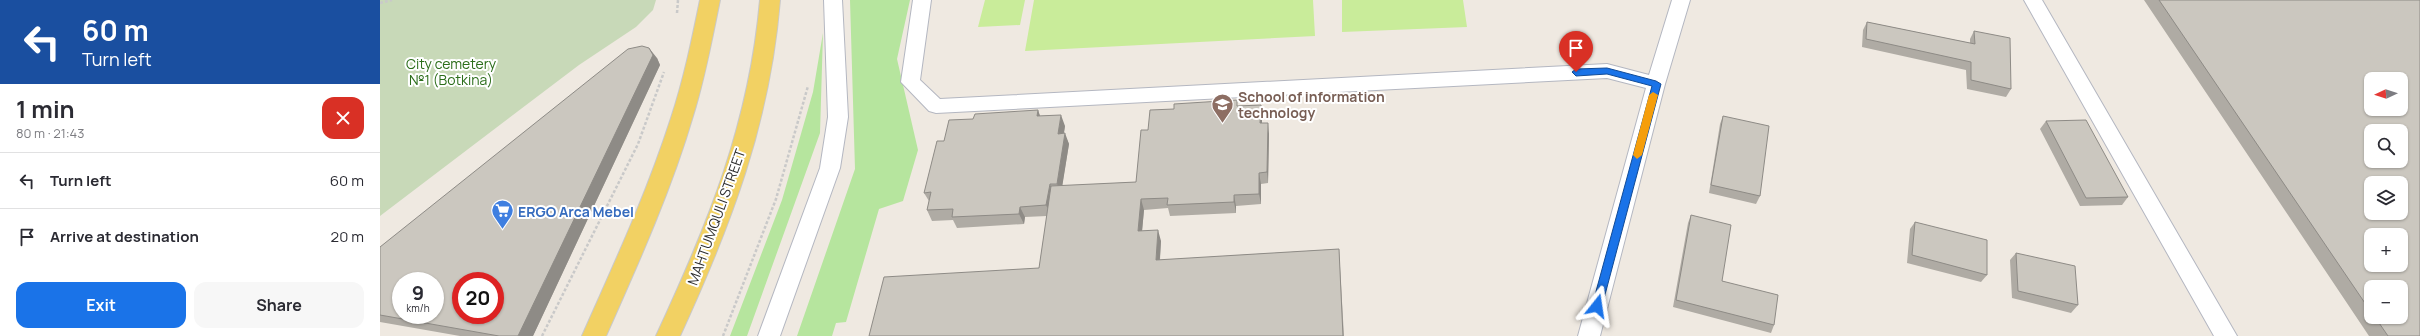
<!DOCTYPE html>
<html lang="en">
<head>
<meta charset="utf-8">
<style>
	:root { --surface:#fff; --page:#f7f7f7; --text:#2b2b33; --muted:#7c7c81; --line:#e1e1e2; --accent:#1a73e8 }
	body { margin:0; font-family:Manrope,sans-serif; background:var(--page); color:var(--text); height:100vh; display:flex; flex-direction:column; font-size:15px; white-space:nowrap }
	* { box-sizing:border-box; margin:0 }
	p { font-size:13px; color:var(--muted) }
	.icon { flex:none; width:22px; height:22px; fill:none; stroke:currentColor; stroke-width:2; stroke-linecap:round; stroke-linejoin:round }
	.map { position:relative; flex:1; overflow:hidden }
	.side { display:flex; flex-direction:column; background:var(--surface); width:380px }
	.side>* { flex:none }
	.top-card { background:#1a4fa0; color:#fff; overflow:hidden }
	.needle { width:26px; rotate:266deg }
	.fabs { position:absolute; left:1984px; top:72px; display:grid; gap:8px }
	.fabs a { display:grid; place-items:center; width:44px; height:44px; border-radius:8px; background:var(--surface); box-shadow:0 1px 3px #0004; font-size:20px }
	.speed { position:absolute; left:12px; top:272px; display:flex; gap:8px; font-size:20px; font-weight:700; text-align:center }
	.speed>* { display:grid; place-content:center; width:52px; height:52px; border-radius:50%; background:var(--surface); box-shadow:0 1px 3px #0004; line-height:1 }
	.speed small { font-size:10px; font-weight:400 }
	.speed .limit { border:6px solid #d22; background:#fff; color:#111 }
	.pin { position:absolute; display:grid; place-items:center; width:34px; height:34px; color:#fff; margin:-41px -17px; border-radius:50% 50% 50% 0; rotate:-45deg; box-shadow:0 0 4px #0007 }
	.pin .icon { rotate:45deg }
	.me { position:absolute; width:44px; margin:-22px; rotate:15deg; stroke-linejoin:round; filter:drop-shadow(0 0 3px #0008) }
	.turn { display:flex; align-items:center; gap:14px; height:84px; padding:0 16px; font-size:18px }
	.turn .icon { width:52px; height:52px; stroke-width:2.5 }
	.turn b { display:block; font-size:28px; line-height:34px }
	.round { display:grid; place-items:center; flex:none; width:42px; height:42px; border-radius:12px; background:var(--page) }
	.summary { display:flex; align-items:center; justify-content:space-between; height:68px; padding:0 16px }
	h1 { font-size:24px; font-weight:700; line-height:30px }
	.button { display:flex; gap:8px; margin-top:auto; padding:8px 16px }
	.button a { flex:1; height:46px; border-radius:12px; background:var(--accent); color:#fff; font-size:16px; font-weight:700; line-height:46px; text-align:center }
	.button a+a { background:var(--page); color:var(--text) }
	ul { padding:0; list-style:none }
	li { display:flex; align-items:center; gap:12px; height:56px; padding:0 16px; border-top:1px solid var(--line) }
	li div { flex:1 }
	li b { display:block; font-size:15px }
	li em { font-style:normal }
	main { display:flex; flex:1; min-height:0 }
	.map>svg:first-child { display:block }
	.green { fill:#b6e59e }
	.cemetery { fill:#c8d9b8 }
	.pitch { fill:#c9ec9a }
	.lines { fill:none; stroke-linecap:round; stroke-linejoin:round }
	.service-casing { stroke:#b4b7c1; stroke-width:2 }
	.primary-casing { stroke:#c9c9c9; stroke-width:2 }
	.path { stroke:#c9c9c9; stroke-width:2.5; stroke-dasharray:3 2; stroke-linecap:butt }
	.service { fill:#fff; fill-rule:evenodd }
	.primary { fill:#f2d163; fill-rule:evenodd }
	.wall { fill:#afaba4; fill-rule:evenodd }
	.shaded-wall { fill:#8e8b86 }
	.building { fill:#cbc7bf; stroke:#8e8b86; fill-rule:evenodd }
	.route { fill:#1a73e8; stroke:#114b97 }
	.slow { fill:#f59e0b }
	.labels { text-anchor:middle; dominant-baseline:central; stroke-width:4; stroke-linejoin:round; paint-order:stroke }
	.park-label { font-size:14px; fill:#2c6e1b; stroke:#fff }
	.education-label { font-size:14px; font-weight:bold; fill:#785e54; stroke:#fff; text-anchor:start }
	.shop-label { font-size:14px; font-weight:bold; fill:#366cbe; stroke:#fff; text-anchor:start }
	.street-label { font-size:14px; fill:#2e2e2e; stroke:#fff }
</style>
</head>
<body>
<main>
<section class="side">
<div class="top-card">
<div class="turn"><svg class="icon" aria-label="left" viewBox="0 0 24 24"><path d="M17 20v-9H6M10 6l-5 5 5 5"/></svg><div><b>60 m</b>Turn left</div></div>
</div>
<div class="summary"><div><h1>1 min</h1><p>80 m · 21:43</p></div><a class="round" style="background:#d93025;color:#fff"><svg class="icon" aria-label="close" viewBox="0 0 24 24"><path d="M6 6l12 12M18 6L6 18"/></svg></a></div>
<ul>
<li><svg class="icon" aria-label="left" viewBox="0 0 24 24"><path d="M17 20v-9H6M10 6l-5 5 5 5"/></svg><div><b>Turn left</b></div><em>60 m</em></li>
<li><svg class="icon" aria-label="arrive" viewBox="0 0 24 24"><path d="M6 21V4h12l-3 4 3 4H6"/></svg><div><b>Arrive at destination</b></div><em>20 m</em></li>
</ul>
<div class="button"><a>Exit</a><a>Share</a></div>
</section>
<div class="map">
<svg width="2040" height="336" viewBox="0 0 2040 336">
	<rect width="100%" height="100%" fill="#efe9e1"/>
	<path class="green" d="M470,0H530L517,59L538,150L523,201L499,209L466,322L456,323L452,336H417L475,169Z
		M443,33L440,133L367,336H350L402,200L433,92Z"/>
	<path class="cemetery" d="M0,0H276L273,10L256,27L199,65L0,216Z"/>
	<path class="pitch" d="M605,0H645L640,25L598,27Z
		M654,0H933L935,36L645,51Z
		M962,0H1083L1087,27L962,32Z"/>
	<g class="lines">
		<defs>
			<path id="service" d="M444,0H462L468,117L460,168L400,336H378L440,168L448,117Z
				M533,0H551L540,80L560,99L1227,64L1269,75L1292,0H1310L1285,84L1220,336H1198L1266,88L1227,78L556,113L549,111L521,82Z
				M1644,0H1662L1857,336H1834Z"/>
			<path id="primary" d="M320,0H340C332,39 325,78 313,116C291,191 258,264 226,336H202C234,264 267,193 291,118C304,79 312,39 320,0Z
				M380,0H400C390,123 351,225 300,336H276C328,224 369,125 380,0Z"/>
		</defs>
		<use href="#service" class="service-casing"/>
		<use href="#primary" class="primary-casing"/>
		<path class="path" d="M0,3L12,0
			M297,13L298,0
			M162,336L258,144L284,72
			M343,336L396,199L428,86"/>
		<use href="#service" class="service"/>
		<use href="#primary" class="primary"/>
	</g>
	<path class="wall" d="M1764,0H2040V336H1989ZM1991,287L2021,317H1991Z
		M1487,22L1590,43V39L1594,31L1631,89L1626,97L1587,89L1586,70L1482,47L1483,30Z
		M277,58L280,65L153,336H80L0,322V247Z
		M881,105L882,116V123L889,134L888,183L881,184V204L856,206V213L790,216L788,208L764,210L762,231L781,241L780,260L959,249L964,336H489L659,268L667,216L645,217L644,224L577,228L573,220L552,221L547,210L549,201L544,193L564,141L593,119L658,110L660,116L685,126L684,133L689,144L682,186L756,182L768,130L858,106Z
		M1343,116L1380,196L1376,204L1329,193L1340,124Z
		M1666,121L1748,197L1742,205L1700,206L1660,129Z
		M1311,215L1342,281L1394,325L1391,333L1293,307L1308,223Z
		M1535,222L1607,275L1601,282L1527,263L1530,229Z
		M1636,253L1698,305L1691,313L1632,298L1630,260Z"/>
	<path class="shaded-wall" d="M269,48L277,58L280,65L153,336H138Z
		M881,105L882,116V134L880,123Z
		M658,110L662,122L657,116Z
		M681,115L685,126L682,144L678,134Z
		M888,123L889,134L888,183L887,172Z
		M685,133L689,144L681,194L677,184Z
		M879,173L881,184V204L879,194Z
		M670,184L674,195L671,216L666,205Z
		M854,195L856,206V213L854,202Z
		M761,199L764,210L761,242L758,231Z
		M640,207L645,217L644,224L639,214Z
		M778,230L781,241L779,271L776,260Z"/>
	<path class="building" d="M1779,0H2040V336H2008L1995,317H2021V287H1991V312ZM1991,79H2021V109H1991ZM1991,131H2021V161H1991ZM1991,183H2021V213H1991ZM1991,235H2021V265H1991Z
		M1487,22L1595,44L1594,31L1630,38L1631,89L1591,80V62L1486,39Z
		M262,46L269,48L273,55L138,336H119L0,315V247L248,49ZM21,281H55V315H21ZM81,281H115V315H81Z
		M857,100V106L881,105L880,123H888L887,172L879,173V194L854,195V202L787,205L788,198L761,199L758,231L778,230L776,260L959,249L963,336H489L504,277L659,268L671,186L756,182L761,130H768L770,110L794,109V104Z
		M658,110L657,116L681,115L678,134L685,133L677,184H670L666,205L640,207L639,214L572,217L573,209L547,210L551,192L544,193L557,141H564L569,120L593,119L595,114Z
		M1343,116L1389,126L1380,196L1331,185Z
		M1706,120L1748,197L1706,198L1666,121Z
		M1311,215L1351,225L1342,281L1398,295L1394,325L1296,300Z
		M1535,222L1607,240V275L1532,255Z
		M1636,253L1695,266L1698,305L1638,291Z"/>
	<path class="route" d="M1227,68L1276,81L1281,84L1222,306L1217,311L1212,306L1272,86L1227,74L1196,76L1192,72L1196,69Z"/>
	<path class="slow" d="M1273,92L1278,95L1262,155L1257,159L1253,155L1269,95Z"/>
	<defs>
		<symbol id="university-pin" viewBox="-11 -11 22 30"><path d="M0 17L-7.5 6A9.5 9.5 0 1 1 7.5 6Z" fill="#8d6e63" stroke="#fff"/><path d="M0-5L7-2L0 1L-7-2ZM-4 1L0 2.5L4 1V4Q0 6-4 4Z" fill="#fff"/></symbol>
		<symbol id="supermarket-pin" viewBox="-11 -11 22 30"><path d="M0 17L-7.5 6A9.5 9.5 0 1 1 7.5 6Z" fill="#3f7fe0" stroke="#fff"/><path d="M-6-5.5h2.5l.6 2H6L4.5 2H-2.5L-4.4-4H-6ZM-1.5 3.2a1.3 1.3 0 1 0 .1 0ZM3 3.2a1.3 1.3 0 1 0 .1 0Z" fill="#fff"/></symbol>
	</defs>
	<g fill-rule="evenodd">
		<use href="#university-pin" x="830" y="92" width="25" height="34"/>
		<use href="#supermarket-pin" x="110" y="198" width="25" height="34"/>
	</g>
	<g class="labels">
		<g class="park-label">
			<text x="71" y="63">City cemetery<tspan x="71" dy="16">№1 (Botkina)</tspan></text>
		</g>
		<g class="education-label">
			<text x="858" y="96">School of information<tspan x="858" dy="16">technology</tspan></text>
		</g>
		<g class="shop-label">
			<text x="138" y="211">ERGO Arca Mebel</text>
		</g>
		<g class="street-label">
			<text transform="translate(336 217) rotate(-70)">MAHTUMQULI STREET</text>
		</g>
	</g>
</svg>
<div class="fabs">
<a><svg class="needle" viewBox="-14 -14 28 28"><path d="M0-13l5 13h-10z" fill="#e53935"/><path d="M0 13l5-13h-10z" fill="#7c7c81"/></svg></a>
<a><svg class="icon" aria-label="search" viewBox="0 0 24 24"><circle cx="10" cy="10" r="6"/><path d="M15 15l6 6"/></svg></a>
<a><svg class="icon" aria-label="layers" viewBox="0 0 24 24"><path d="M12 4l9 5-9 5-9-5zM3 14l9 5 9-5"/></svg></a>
<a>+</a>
<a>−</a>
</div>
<div class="speed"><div>9<small>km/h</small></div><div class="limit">20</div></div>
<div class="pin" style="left:1196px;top:72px;background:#d93025"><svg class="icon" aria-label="arrive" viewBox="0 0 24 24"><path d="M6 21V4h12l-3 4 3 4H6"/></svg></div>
<svg class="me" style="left:1217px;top:306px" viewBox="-20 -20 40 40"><path d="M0-17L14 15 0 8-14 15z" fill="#1a73e8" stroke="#fff" stroke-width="4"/></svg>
</div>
</main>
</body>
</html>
